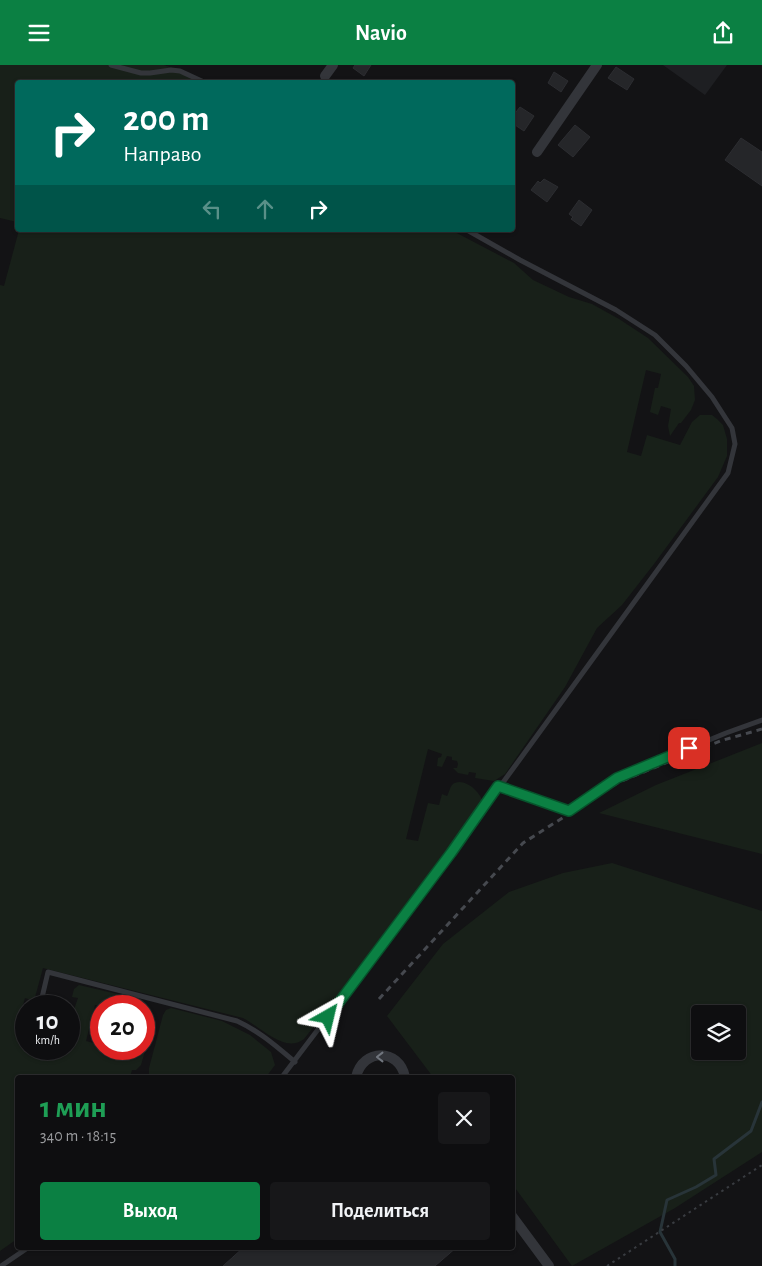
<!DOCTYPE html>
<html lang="ru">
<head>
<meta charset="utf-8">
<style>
	:root { --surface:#0e0e10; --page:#171719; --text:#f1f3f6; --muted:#9b9c9f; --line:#2e2e30; --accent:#0b8043 }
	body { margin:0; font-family:"Alegreya Sans",sans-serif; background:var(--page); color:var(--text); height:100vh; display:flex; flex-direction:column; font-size:19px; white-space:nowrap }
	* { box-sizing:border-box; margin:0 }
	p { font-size:16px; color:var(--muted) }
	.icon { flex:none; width:28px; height:28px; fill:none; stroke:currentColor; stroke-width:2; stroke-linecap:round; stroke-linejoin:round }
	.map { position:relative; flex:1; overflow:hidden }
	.panel { position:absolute; left:15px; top:1010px; width:500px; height:175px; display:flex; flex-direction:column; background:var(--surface); border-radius:5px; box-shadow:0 1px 4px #0004,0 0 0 1px var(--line) }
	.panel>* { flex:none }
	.top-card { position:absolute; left:15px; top:15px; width:500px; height:152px; border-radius:5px; box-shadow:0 1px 4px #0004,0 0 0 1px var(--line); background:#00695c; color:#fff; overflow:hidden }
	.buttons { position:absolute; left:691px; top:940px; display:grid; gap:10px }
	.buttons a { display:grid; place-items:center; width:55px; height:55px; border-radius:5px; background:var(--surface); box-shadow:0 1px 4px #0004,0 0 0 1px var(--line); font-size:25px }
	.speed { position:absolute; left:15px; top:930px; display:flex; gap:10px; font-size:25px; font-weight:700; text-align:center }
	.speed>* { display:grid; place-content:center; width:65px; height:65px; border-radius:50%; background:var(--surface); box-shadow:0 1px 4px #0004,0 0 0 1px var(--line); line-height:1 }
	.speed small { font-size:12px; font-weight:400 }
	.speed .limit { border:8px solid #d22; background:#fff; color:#111 }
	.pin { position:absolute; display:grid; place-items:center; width:42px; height:42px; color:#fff; margin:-21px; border-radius:10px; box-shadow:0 2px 8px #0006 }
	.me { position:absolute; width:55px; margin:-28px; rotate:37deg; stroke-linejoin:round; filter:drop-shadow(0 0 4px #0008) }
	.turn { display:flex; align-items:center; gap:18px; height:105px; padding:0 25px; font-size:22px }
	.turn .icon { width:65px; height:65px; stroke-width:2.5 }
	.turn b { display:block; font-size:35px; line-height:42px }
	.lanes { display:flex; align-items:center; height:48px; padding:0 25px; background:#0003; justify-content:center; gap:25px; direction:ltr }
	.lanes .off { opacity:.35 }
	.round { display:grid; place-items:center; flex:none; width:52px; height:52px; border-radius:5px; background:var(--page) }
	.headline { display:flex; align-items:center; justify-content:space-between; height:85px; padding:0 25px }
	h1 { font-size:30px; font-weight:700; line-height:38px; color:#1e9e55 }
	.cta { display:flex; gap:10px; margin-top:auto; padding:10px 25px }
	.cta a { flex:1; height:58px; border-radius:5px; background:var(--accent); color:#fff; font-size:20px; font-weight:700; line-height:58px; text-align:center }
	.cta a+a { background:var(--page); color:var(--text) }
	header { display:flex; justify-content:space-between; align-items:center; height:65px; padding:0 25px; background:var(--accent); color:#fff; font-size:22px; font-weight:700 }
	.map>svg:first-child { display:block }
	.built { fill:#1e1f22 }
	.green { fill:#182019; fill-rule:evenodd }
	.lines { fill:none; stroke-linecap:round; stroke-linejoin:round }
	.stream { stroke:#283439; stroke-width:3 }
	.building { fill:#252629; stroke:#2c2d31 }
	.path { stroke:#393c41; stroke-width:2; stroke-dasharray:2.5 4; stroke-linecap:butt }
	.service { stroke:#33353a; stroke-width:5 }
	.minor { stroke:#33353a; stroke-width:10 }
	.rail { stroke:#46494f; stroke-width:3; stroke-dasharray:6 5; stroke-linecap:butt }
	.oneway { stroke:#71767e }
	.route-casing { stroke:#07532c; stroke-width:12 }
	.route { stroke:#0b8043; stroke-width:9 }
</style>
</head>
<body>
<header><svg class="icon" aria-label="menu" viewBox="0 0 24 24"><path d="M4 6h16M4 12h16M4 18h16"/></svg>Navio<svg class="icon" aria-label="share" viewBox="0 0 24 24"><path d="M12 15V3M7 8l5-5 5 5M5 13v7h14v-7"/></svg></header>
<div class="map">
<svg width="762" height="1201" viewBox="0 0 762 1201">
	<rect width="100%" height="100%" fill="#131315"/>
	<path class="built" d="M663,0H727L705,30Z"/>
	<path class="green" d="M0,0H164L212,17L18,18L17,157L0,153Z
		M19,165H451L514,198L533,215L569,232L592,239L619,254L648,273L688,312L694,321L695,335L691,345L681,358H679L670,371L668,361L671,344L661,341L658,350L650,347L655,323H658L661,309L646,305L627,387L641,391L647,370L680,380L692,357L700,350H712L717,354L723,360L727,374V391L718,412L654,499L622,540L597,563L565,622L505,709L494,716L475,713L476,708L469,707L468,710L458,708L453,703H457L458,699L457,696L452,695V692L447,691L442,702L437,701L438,693L441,692L442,689L428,684L406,774L418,776L428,738L439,740L442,729L447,731C449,728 450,722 452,720C462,710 484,728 483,741C482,744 479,749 478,752L304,974C284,989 261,962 243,953L43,903L34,936L25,933L21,947L26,949V984H69V959L78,933L72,932L74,924L79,920L134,933L137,935L139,941H102L95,940L86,976L101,980V984H116L138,989L140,984H144V967L149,946L152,949L154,955L141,1000L136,1005H132L130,1012H18L17,1174L0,1186V220L4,221Z
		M762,678V789L599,748L656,720Z
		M612,798L762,846V1087L675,1143L572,1201L513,1120L512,1012H433L387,951L443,879L509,827L563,808ZM700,949H738V986H700Z
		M171,943L222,956L250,970L271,987L275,1000L266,1012H152L149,1009V1003L163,950L166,945Z"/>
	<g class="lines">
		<path class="stream" d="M675,1201V1194L660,1167L667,1135L696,1122L716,1110L714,1094L751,1066L762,1037"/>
	</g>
	<path class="building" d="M355,0H371L364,11L353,3Z
		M616,2L634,14L627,25L608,13Z
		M554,7L568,16L561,27L548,18Z
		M520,42L534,51L524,66L512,58V52Z
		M575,60L590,72L573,92L558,80Z
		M741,73L762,87V121L725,95Z
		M544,114L558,122L547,137L531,125L538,116L540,118Z
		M579,135L592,145L581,161L571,154L573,152L569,149Z
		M244,1182H457L435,1201H223Z"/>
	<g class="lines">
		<path class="path" d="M607,1201L762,1100"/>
		<path class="service" d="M111,0L141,8H150L171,5L180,6L206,18
			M498,721L569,746L617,713L726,668L762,655
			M40,941L48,907L237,956C259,966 276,981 295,997
			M282,1012L451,789L728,408L735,379L732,363L712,332L686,301L655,270L616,245L520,195L467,165
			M1,1201L29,1182"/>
		<path class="minor" d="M325,11L333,0
			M537,87L597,0
			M356,1012C363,983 399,983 405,1012
			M512,1151L549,1201"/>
		<path class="rail" d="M379,934L523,778L619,717L720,676L762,664"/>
	</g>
	<defs><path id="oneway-chevron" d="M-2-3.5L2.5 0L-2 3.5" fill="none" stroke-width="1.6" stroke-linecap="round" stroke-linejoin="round" transform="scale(1.25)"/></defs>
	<use class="oneway" href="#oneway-chevron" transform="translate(380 992) rotate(180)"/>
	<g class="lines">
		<defs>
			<path id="route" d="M328,952L451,788L498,721L569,746L617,713L689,683"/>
		</defs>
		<use href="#route" class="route-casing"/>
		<use href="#route" class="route"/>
	</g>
</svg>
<div class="buttons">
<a><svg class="icon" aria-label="layers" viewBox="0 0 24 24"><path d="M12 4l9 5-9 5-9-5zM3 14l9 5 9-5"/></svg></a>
</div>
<div class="speed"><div>10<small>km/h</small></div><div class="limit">20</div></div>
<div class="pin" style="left:689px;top:683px;background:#d93025"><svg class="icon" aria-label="arrive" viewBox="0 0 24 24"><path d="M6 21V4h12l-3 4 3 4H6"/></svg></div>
<svg class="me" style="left:328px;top:952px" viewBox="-20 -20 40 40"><path d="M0-17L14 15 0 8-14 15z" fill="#0b8043" stroke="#fff" stroke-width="4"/></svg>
<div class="top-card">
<div class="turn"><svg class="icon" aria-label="right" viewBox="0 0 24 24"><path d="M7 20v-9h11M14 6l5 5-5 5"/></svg><div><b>200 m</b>Направо</div></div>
<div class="lanes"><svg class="icon off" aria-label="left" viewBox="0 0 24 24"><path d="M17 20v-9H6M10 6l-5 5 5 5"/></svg><svg class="icon off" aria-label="ahead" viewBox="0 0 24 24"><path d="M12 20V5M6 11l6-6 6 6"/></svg><svg class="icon" aria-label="right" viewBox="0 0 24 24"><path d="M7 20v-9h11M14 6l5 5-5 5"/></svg></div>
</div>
<section class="panel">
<div class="headline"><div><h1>1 мин</h1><p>340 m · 18:15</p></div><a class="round"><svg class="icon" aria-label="close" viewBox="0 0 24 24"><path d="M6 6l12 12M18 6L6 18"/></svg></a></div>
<div class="cta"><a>Выход</a><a>Поделиться</a></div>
</section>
</div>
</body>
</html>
